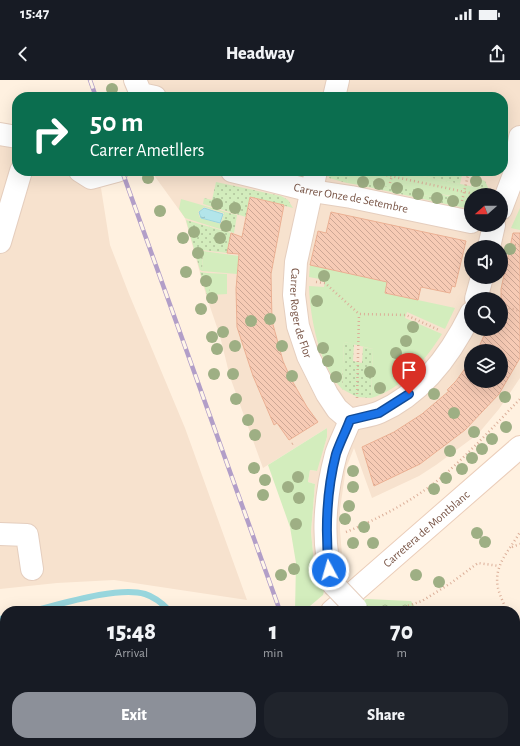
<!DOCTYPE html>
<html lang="en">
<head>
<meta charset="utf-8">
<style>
	:root { --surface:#171b24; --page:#20242c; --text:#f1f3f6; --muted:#9ea1a6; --accent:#8c9099 }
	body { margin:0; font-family:"Alegreya Sans",sans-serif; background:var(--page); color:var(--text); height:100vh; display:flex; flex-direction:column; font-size:15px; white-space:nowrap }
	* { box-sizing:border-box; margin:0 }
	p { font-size:13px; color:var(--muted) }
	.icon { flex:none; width:22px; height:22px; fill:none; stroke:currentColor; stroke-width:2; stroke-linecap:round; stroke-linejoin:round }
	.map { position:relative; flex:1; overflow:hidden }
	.sheet { position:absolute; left:0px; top:526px; width:520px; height:140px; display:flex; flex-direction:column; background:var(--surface); border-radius:16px 16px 0 0; box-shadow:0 4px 16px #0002 }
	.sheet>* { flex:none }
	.top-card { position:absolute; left:12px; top:12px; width:496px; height:84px; border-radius:16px; box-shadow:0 4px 16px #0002; background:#0b6e4f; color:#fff; overflow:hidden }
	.needle { width:26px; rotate:249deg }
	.tools { position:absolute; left:464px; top:108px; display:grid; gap:8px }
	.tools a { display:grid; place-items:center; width:44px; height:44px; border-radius:50%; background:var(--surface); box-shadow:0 4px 16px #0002; font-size:20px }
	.pin { position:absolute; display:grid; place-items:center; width:34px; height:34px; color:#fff; margin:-41px -17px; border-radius:50% 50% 50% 0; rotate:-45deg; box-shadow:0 0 4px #0007 }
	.pin .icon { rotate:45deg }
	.me { position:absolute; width:44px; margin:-22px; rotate:354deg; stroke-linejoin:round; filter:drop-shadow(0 0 3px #0008) }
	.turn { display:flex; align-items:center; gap:14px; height:84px; padding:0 12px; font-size:18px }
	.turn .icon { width:52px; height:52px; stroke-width:2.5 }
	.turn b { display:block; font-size:28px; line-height:34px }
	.eta { display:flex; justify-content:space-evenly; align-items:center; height:68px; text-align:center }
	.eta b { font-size:24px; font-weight:800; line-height:28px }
	.button { display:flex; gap:8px; margin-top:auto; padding:8px 12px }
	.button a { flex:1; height:46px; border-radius:16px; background:var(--accent); color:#fff; font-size:16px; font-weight:800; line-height:46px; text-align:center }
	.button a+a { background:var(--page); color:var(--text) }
	.status { display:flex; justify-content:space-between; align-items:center; height:28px; padding:0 20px; background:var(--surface); direction:ltr }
	.status svg { height:11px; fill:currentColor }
	header { display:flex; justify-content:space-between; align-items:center; height:52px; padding:0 12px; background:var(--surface); font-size:18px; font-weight:800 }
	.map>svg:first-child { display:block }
	.residential { fill:#f7e2ce; fill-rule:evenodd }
	.green { fill:#d3edbd; fill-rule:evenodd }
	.forest { fill:url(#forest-crowns) }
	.garden { fill:url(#garden-dots) }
	.water { fill:url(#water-ripples); stroke:#98d6dd }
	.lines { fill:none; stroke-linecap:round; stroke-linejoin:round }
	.stream { stroke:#98d6dd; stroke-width:6 }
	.building { fill:url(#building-back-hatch); stroke:#ebb093 }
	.street-casing { stroke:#e5cebe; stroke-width:24 }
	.secondary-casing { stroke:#ebceba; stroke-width:24 }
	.path { stroke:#dbae98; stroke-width:2.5; stroke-dasharray:1 3; stroke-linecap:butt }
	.street { stroke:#fff; stroke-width:22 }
	.secondary { stroke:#fff; stroke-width:22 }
	.rail-casing { stroke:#b29ec8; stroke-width:4.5 }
	.rail { stroke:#fff5e8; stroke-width:3; stroke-dasharray:9; stroke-linecap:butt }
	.street-bridge-casing { stroke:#e5cebe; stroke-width:24; stroke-linecap:butt }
	.street-bridge { stroke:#fff; stroke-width:22 }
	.tree { fill:#9eaf84 }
	.route-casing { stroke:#114b97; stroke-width:10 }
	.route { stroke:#1a73e8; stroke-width:7 }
	.labels { text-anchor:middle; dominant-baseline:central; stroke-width:3.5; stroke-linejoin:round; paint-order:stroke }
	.street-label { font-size:12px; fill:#785445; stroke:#fff5e8 }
</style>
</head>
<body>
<div class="status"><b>15:47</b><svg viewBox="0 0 49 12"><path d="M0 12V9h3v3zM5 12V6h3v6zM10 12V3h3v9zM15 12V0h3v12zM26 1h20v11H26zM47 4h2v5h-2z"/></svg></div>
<header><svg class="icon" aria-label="back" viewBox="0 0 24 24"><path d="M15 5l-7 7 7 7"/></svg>Headway<svg class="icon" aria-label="share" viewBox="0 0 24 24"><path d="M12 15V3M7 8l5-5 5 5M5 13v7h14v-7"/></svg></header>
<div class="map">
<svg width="520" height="666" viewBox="0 0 520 666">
	<defs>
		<pattern id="forest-crowns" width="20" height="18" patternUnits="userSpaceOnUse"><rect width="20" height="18" fill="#d3edbd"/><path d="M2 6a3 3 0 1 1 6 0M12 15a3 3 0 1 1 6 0" fill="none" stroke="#b0c39b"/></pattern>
		<pattern id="garden-dots" width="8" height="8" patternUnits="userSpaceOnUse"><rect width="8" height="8" fill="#d3edbd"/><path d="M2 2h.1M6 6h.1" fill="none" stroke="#b0c39b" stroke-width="1.8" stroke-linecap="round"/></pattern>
		<pattern id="water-ripples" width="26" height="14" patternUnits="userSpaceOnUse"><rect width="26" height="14" fill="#b3e5ea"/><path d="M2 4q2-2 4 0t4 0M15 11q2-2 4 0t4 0" fill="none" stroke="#96bcbf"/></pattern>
		<pattern id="building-back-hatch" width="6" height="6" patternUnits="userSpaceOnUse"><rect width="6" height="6" fill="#f7cbb5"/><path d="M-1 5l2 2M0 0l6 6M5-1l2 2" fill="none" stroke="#cda795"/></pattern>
	</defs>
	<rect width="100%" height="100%" fill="#fff1e0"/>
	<path class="residential" d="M127,0H520V298L499,329L478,354L436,385L419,396L372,418L354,368L346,388L340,429V450L343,488L315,493L311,452L315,404L308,402L310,390L316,391L327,357V348L263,388L230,297L220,256L206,215L185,138L151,91H503V17H134ZM471,115H501V145H471ZM471,167H501V197H471ZM471,219H501V249H471ZM471,271H501V301H471Z
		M0,65L17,68V91H63L84,102L101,108L110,165L129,214L185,348L247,520L114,500L57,503L0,509Z
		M5,554V661H172L166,666H0V555Z
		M210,661H223L229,666H205Z"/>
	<path class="green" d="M334,91H399L489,110V115H471V121L468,120L466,128L455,126L457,117L435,113L434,117L422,115L423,111L396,105L395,109L383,106L384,102L361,97L359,105L347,103L349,94Z
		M181,119L226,132L220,149L185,138L179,129ZM204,127L224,133L221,144L200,138L198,132Z
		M520,128V150L511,148Z
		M203,171L239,176L237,194L202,191Z
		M310,185L388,202L385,213L455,228L445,249L407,232L405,238L442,254C426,279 401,310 371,318L373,269L344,262L342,309C319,285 310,238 309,206L324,207L325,200L309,197Z
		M207,193L227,194V214L211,215L207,201Z
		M327,348V357L317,391L310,390L308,402L315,404L311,452L315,493H320L324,511L323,515L304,531H295L296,483L290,447L268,385Z"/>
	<path class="forest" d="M366,519L411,521L418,531H353Z
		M515,616L520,618V666H354L352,661H515Z"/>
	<path class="garden" d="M331,91L349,94L347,103L329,98Z
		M399,91H442L462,95L460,104Z
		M361,97L385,102L384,106L395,109L396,104L423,110L422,115L433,117L435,113L457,118L455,126L359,105Z
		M473,97L485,101L489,110L471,106Z
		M216,102L281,116L288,120L293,128L251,117L246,137L203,124L204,118L212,120Z
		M226,132L237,135L234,153L220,149Z
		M186,140L231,153L227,173L194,169Z
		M194,169L203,171L202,191L200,190Z
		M200,192L207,193V201L211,215H207Z
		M344,262L354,264L353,281L362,283L363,267L373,269L371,318L357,317L342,309Z"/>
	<path class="water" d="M204,128L223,134L220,143L201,138L199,132Z"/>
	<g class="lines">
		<path class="stream" d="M33,531C61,524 118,506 145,514C155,517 163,524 170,531
			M0,539L5,538
			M341,661L356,666"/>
	</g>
	<path class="building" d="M250,117L284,125L271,194L272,241L283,281L290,297L307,327L318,342L289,360L277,343L274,345L253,296L237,247L236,209L239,174L227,173L231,153L242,157Z
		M331,132L466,161L455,207L452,206L450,213L421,207L418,220L385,213L387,202L310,185L318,151L326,153Z
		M513,153H520V278L499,314L465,350L420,384L374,406L362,367L394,352L422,334L449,311L447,310L456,301L471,280V301H501V271H477L487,249H501V209Z"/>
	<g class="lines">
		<defs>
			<g id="street">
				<path d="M135,0L141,14L155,17"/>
				<path d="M334,17L338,0"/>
				<path d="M0,54L17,57"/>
				<path d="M80,91L91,98L117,91"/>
				<path id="s1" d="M232,91L312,111L351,117L471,142"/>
				<path id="s2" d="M316,91L296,182L294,215L298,246L308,276L327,314L337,329L350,340"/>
				<path d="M501,129L517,87V75L520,57"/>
				<path d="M0,162L21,91"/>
				<path d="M489,167L494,145"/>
				<path d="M476,219L482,197"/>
				<path d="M350,340C360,337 371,336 380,332C423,313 451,274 471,233"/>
				<path d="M0,454L27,455L32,489"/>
				<path d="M334,505C320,464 325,415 336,374C340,362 346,351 350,340"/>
			</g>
			<g id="secondary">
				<path id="s3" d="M332,531L520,367"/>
				<path d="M185,666L191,661"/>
			</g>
		</defs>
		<use href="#street" class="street-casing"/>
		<use href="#secondary" class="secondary-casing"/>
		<path class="path" d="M367,91L479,115
			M390,103L393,91
			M462,121L468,95
			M511,164L520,166
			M316,202L325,203L359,234L406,235L439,250
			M501,226L520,231
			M357,318L359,234
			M292,364L295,362
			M346,452C378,439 410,422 437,401C466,377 494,346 520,319
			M512,467L520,464
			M393,531L422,521L451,503L478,483L499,486
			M507,531C504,524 500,516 498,508C493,485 510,470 520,452
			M515,540L520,541"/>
		<use href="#street" class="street"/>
		<use href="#secondary" class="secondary"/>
		<defs>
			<path id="rail" d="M90,0L96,17
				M122,91L280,531
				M328,661L330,666"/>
		</defs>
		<use href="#rail" class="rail-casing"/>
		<use href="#rail" class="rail"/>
		<defs>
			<path id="street-bridge" d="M334,505L356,528"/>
		</defs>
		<use href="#street-bridge" class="street-bridge-casing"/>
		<use href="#street-bridge" class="street-bridge"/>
	</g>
	<g class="tree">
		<circle cx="112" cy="9" r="6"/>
		<circle cx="148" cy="98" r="6"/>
		<circle cx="476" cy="101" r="6"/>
		<circle cx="363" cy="102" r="6"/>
		<circle cx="379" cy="104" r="6"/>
		<circle cx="397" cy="108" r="6"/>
		<circle cx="418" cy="114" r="6"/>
		<circle cx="437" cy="118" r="6"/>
		<circle cx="453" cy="121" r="6"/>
		<circle cx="217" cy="124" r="6"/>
		<circle cx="235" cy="128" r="6"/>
		<circle cx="160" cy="131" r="6"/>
		<circle cx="226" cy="146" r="6"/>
		<circle cx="194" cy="152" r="6"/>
		<circle cx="183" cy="158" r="6"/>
		<circle cx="220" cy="158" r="6"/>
		<circle cx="510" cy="169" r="6"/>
		<circle cx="198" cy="173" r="6"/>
		<circle cx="186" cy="192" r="6"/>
		<circle cx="324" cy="196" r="6"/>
		<circle cx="206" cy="201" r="6"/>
		<circle cx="212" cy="218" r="6"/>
		<circle cx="317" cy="221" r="6"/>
		<circle cx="201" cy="229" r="6"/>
		<circle cx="270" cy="239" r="6"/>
		<circle cx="251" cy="241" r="6"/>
		<circle cx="413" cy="247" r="6"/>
		<circle cx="223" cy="252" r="6"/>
		<circle cx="212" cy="257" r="6"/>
		<circle cx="406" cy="261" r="6"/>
		<circle cx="235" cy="266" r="6"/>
		<circle cx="282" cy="266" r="6"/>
		<circle cx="323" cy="268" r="6"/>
		<circle cx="217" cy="269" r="6"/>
		<circle cx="396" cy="273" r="6"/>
		<circle cx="328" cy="281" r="6"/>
		<circle cx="412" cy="283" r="6"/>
		<circle cx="370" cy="292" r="6"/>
		<circle cx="214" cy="294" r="6"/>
		<circle cx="233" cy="294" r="6"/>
		<circle cx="292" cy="296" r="6"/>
		<circle cx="336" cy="297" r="6"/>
		<circle cx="380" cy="308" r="6"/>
		<circle cx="434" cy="314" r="6"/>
		<circle cx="505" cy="317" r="6"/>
		<circle cx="236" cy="319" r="6"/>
		<circle cx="454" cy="333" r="6"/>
		<circle cx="248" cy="340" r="6"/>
		<circle cx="506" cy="347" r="6"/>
		<circle cx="474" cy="352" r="6"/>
		<circle cx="255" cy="355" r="6"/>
		<circle cx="492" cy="359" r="6"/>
		<circle cx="482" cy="369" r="6"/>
		<circle cx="450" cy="371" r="6"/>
		<circle cx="472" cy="378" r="6"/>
		<circle cx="254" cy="388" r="6"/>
		<circle cx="462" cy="389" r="6"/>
		<circle cx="353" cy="391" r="6"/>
		<circle cx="298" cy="397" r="6"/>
		<circle cx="446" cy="398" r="6"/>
		<circle cx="265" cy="400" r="6"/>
		<circle cx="288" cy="407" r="6"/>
		<circle cx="353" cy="407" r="6"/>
		<circle cx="434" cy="409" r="6"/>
		<circle cx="263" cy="415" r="6"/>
		<circle cx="299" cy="418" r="6"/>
		<circle cx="349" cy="426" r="6"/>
		<circle cx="345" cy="439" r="6"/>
		<circle cx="296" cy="444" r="6"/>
		<circle cx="364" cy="447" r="6"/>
		<circle cx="477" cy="453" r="6"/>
		<circle cx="485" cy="462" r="6"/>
		<circle cx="353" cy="463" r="6"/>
		<circle cx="373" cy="463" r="6"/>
		<circle cx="294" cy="489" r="6"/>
		<circle cx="281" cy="495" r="6"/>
		<circle cx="416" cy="495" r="6"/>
		<circle cx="439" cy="502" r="6"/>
	</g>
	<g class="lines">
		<defs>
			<path id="route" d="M329,490C325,451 326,413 336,374C340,362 346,351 350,340L379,333L409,314"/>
		</defs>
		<use href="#route" class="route-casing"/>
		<use href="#route" class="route"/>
	</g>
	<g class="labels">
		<g class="street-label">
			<text stroke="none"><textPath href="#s1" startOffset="122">Carrer Onze de Setembre</textPath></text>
			<text stroke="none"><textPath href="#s2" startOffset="145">Carrer Roger de Flor</textPath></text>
			<text stroke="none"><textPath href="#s3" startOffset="125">Carretera de Montblanc</textPath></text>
		</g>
	</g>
</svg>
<div class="tools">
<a><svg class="needle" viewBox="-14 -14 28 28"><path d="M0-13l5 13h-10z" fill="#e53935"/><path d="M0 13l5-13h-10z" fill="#9ea1a6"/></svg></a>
<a><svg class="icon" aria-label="sound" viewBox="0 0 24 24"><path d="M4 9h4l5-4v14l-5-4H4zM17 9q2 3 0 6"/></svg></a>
<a><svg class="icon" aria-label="search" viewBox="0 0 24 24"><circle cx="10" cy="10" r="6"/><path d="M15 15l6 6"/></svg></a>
<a><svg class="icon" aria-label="layers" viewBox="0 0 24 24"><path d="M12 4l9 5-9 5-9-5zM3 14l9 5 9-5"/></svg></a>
</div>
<div class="pin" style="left:409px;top:314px;background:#d93025"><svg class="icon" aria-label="arrive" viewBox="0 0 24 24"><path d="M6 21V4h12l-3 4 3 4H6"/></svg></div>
<svg class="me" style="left:329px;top:490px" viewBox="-20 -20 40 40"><circle r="17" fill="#1a73e8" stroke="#fff" stroke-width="3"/><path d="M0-11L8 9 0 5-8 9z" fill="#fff"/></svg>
<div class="top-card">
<div class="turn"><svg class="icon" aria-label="right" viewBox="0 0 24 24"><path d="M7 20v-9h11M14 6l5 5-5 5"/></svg><div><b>50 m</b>Carrer Ametllers</div></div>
</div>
<section class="sheet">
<div class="eta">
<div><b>15:48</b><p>Arrival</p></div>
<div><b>1</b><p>min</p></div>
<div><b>70</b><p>m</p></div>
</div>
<div class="button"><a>Exit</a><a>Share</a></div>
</section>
</div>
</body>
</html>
